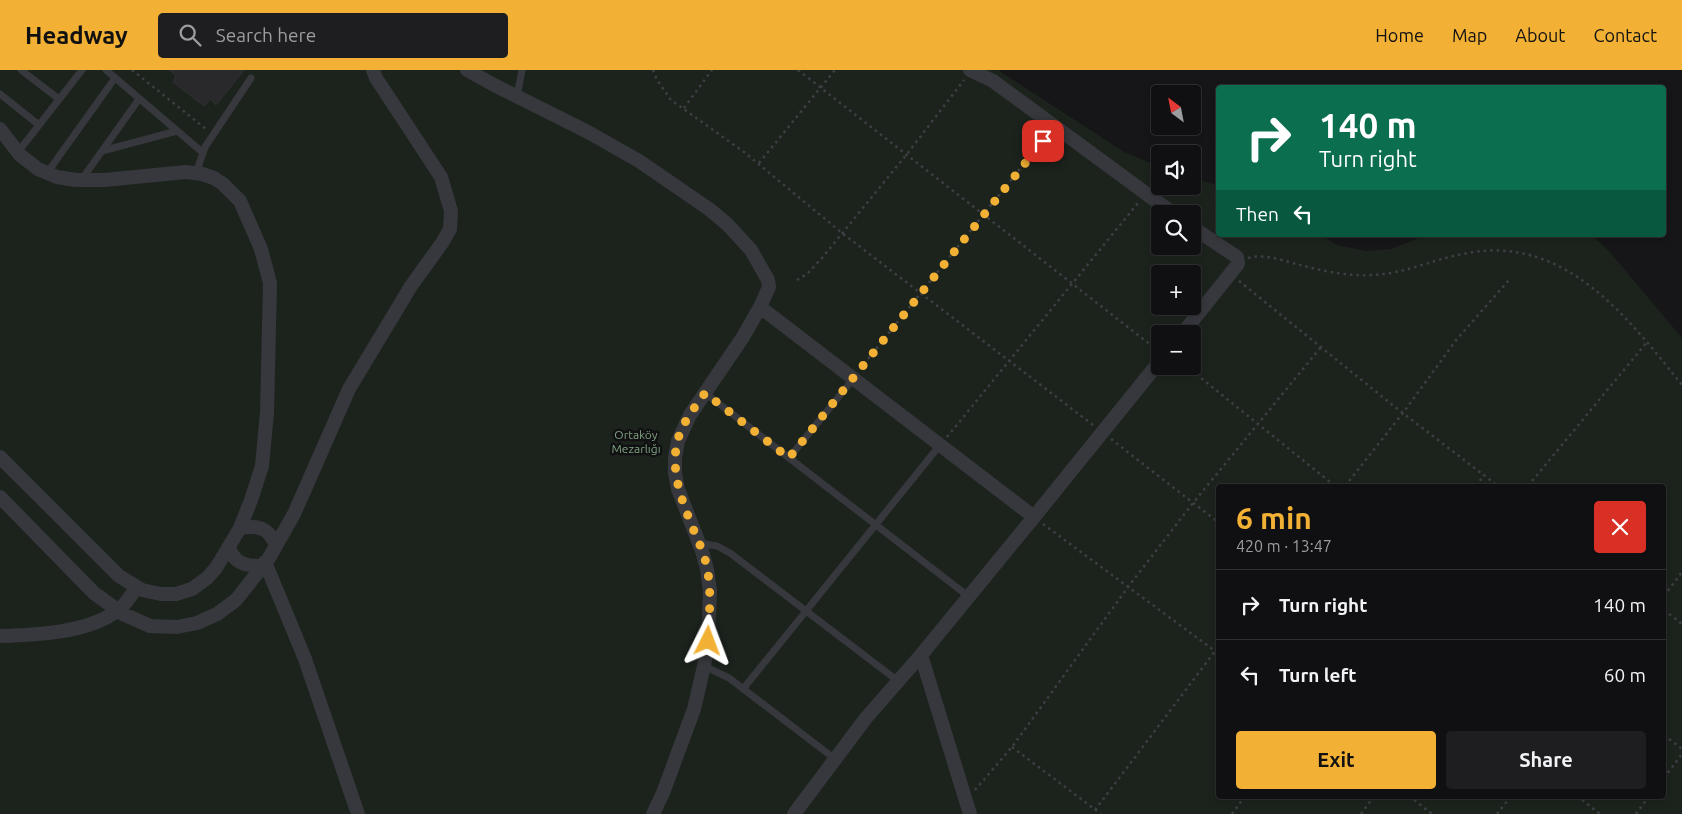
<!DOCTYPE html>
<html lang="en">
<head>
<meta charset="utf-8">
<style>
	:root { --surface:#101012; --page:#1e1e20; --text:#f1f3f6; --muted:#9c9d9f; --line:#303032; --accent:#f2b134 }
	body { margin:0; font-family:Ubuntu,sans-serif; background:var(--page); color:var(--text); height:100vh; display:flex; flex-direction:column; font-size:19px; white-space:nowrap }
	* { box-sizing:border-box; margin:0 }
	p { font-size:16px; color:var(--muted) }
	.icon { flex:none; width:28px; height:28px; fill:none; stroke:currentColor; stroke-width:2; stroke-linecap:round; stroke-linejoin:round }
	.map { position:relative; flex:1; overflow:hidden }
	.details { position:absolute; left:1216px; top:414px; width:450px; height:315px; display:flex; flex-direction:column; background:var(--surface); border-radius:5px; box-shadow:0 2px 8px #0003,0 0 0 1px var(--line) }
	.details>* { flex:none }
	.hud { position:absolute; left:1216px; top:15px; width:450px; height:152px; border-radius:5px; box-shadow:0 2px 8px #0003,0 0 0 1px var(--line); background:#0b6e4f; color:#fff; overflow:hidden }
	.needle { width:32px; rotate:328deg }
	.controls { position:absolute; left:1151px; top:15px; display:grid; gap:10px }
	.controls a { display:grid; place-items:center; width:50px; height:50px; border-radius:5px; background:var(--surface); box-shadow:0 2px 8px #0003,0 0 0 1px var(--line); font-size:25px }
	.pin { position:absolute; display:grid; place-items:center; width:42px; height:42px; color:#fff; margin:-21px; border-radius:10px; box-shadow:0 2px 8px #0006 }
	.me { position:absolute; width:55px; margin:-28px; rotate:3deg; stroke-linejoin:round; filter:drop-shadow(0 0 4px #0008) }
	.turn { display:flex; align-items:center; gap:18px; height:105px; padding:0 20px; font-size:22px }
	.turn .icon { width:65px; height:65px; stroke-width:2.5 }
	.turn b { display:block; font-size:35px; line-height:42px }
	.then { display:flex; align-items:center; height:48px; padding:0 20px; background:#0003; gap:10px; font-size:19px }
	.round { display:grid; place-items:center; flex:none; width:52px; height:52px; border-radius:5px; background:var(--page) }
	.overview { display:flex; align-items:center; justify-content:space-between; height:85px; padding:0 20px }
	h1 { font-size:30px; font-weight:700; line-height:38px; color:var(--accent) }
	.action { display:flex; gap:10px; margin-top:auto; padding:10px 20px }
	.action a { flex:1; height:58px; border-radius:5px; background:var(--accent); color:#111; font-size:20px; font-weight:700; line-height:58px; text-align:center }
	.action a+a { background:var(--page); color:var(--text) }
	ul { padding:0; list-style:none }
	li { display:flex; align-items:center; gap:15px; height:70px; padding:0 20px; border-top:1px solid var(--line) }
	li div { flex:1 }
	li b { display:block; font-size:19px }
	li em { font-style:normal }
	header { display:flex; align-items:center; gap:30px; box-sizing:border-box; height:70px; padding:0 25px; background:var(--accent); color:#111 }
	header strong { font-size:24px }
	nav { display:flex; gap:28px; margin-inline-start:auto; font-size:18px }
	.search { width:350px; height:45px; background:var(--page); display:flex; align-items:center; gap:12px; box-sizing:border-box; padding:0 18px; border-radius:5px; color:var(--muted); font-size:19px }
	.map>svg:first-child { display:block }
	.green { fill:#1c231d; fill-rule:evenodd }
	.building { fill:#29292c; stroke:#303034 }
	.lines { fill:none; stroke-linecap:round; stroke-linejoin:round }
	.path { stroke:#3d3f44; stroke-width:2.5; stroke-dasharray:2.5 4; stroke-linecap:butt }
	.service { stroke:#37383d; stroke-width:7 }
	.minor { stroke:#37383d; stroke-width:14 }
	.route { stroke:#f2b134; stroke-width:9; stroke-dasharray:0 16.2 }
	.labels { text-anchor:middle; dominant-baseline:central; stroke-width:5; stroke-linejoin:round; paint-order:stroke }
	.park-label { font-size:12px; fill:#7fa381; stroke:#111113 }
</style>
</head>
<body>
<header>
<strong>Headway</strong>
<div class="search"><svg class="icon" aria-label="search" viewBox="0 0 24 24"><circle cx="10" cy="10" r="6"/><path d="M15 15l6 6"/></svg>Search here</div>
<nav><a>Home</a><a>Map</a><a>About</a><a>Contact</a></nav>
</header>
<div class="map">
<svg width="1682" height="744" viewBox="0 0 1682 744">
	<rect width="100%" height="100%" fill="#161618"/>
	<path class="green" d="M0,0H998L1124,82L1160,97V116H1192L1193,108L1219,116V165H1321L1337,175L1366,181L1391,179L1426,165H1592L1609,181L1682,268V744H0ZM1160,144H1192V176H1160ZM1160,204H1192V236H1160ZM1160,264H1192V296H1160ZM1219,416H1664V726H1219Z"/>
	<path class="building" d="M169,0H244L216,35L210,29L204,36L173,12L176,6Z"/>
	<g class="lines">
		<path class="path" d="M132,0L206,59
			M653,0L657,10L671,30L744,82L842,163L1093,355
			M798,0L1156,279
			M684,38L712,0
			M759,93L835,0
			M1248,188C1267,183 1286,192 1304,196C1326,202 1349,206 1372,205C1405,204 1436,188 1468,183C1566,165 1628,248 1682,315
			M797,210L807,204L822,188L907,84L964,10
			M1239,211L1395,337L1498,416
			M1186,296L1335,416
			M860,299L1047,65
			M947,367L1138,133
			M1111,369L1219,453
			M1345,416L1403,343L1457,269L1509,210
			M1476,416L1484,405
			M1528,416L1647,272
			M1043,454L1219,584
			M1664,526L1682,502
			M1664,540L1682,554
			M1664,665L1682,679
			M1012,677L1101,744
			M1664,708L1682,684
			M975,720L1012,677L1128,517L1193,433L1321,277
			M1409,726L1432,744
			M1577,726L1600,744
			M1095,740L1219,576
			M1232,744L1245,726
			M1361,744L1374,726
			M1497,744L1511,726
			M1636,744L1649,726"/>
		<path class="service" d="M21,0L59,29
			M106,0L202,82
			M0,24L39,55
			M517,27L522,0
			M102,81L177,61
			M18,82L82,0
			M47,103L115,8
			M196,103L205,77L251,8
			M82,109L139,29
			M705,323L968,526
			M789,388L853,309
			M699,473L717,476L730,483L898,611
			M704,596L729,608L835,689
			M743,619L940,375"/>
		<path class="minor" d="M467,0L494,15L588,62L639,91L709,139L727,154L751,180L768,210L769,217L760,237L743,267L690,345L678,371L675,388V403L678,419L702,481L707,499L710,521L708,571L704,596L694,639L663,723L653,744
			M970,0L993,11L1174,144
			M0,59L20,85L38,99L57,107L76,110H104L186,102L202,104L214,108L223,114L240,131L261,179L270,213L267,342L262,396L251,430L240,458L216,498L207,508L192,519L176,524H161L142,520L119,506L0,387
			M760,237L1034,447
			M1182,264L1238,194L1237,187L1192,157
			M0,427L94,523L123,544L150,556L177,557L197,553L217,544L236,530L269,488L294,444L349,319L411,216L442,173L450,159L451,141L441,107L376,8L373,0
			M240,458C258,455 268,457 276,475
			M229,478C235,494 246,496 262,496
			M265,492L305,589L358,744
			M0,566C36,565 87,563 117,541C125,536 131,525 137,517
			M921,585L970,744
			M794,744L866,648L921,585L1034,447L1160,291"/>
	</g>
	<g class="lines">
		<path class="route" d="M708,571C709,547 712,522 707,498C704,481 696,467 690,451C678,421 668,389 682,358C688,346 697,334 705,323L789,388L1043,71"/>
	</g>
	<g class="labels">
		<g class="park-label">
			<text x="636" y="364">Ortaköy<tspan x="636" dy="14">Mezarlığı</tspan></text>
		</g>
	</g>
</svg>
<div class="controls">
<a><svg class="needle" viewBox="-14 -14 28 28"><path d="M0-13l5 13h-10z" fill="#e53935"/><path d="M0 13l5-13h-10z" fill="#9c9d9f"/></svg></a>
<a><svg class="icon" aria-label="sound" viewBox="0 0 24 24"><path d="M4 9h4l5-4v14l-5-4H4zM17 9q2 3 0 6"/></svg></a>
<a><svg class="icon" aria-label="search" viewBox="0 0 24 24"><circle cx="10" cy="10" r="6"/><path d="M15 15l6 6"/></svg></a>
<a>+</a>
<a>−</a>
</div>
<div class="pin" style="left:1043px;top:71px;background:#d93025"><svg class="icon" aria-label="arrive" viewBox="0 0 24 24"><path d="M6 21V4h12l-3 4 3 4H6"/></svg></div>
<svg class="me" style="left:708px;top:571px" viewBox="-20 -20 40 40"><path d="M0-17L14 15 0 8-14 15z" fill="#f2b134" stroke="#fff" stroke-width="4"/></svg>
<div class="hud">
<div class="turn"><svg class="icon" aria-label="right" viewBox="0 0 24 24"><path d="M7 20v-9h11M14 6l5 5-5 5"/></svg><div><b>140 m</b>Turn right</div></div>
<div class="then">Then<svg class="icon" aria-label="left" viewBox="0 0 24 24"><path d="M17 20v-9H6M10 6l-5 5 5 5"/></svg></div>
</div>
<section class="details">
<div class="overview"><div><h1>6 min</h1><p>420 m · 13:47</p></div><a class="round" style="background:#d93025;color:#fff"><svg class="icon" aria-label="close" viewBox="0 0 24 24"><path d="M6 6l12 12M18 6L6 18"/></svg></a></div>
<ul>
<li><svg class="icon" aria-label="right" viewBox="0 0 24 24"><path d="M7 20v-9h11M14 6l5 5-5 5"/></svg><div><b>Turn right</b></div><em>140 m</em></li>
<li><svg class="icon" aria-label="left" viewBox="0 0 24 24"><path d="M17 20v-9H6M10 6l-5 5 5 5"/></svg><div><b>Turn left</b></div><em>60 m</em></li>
</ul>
<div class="action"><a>Exit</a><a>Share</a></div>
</section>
</div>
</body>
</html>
